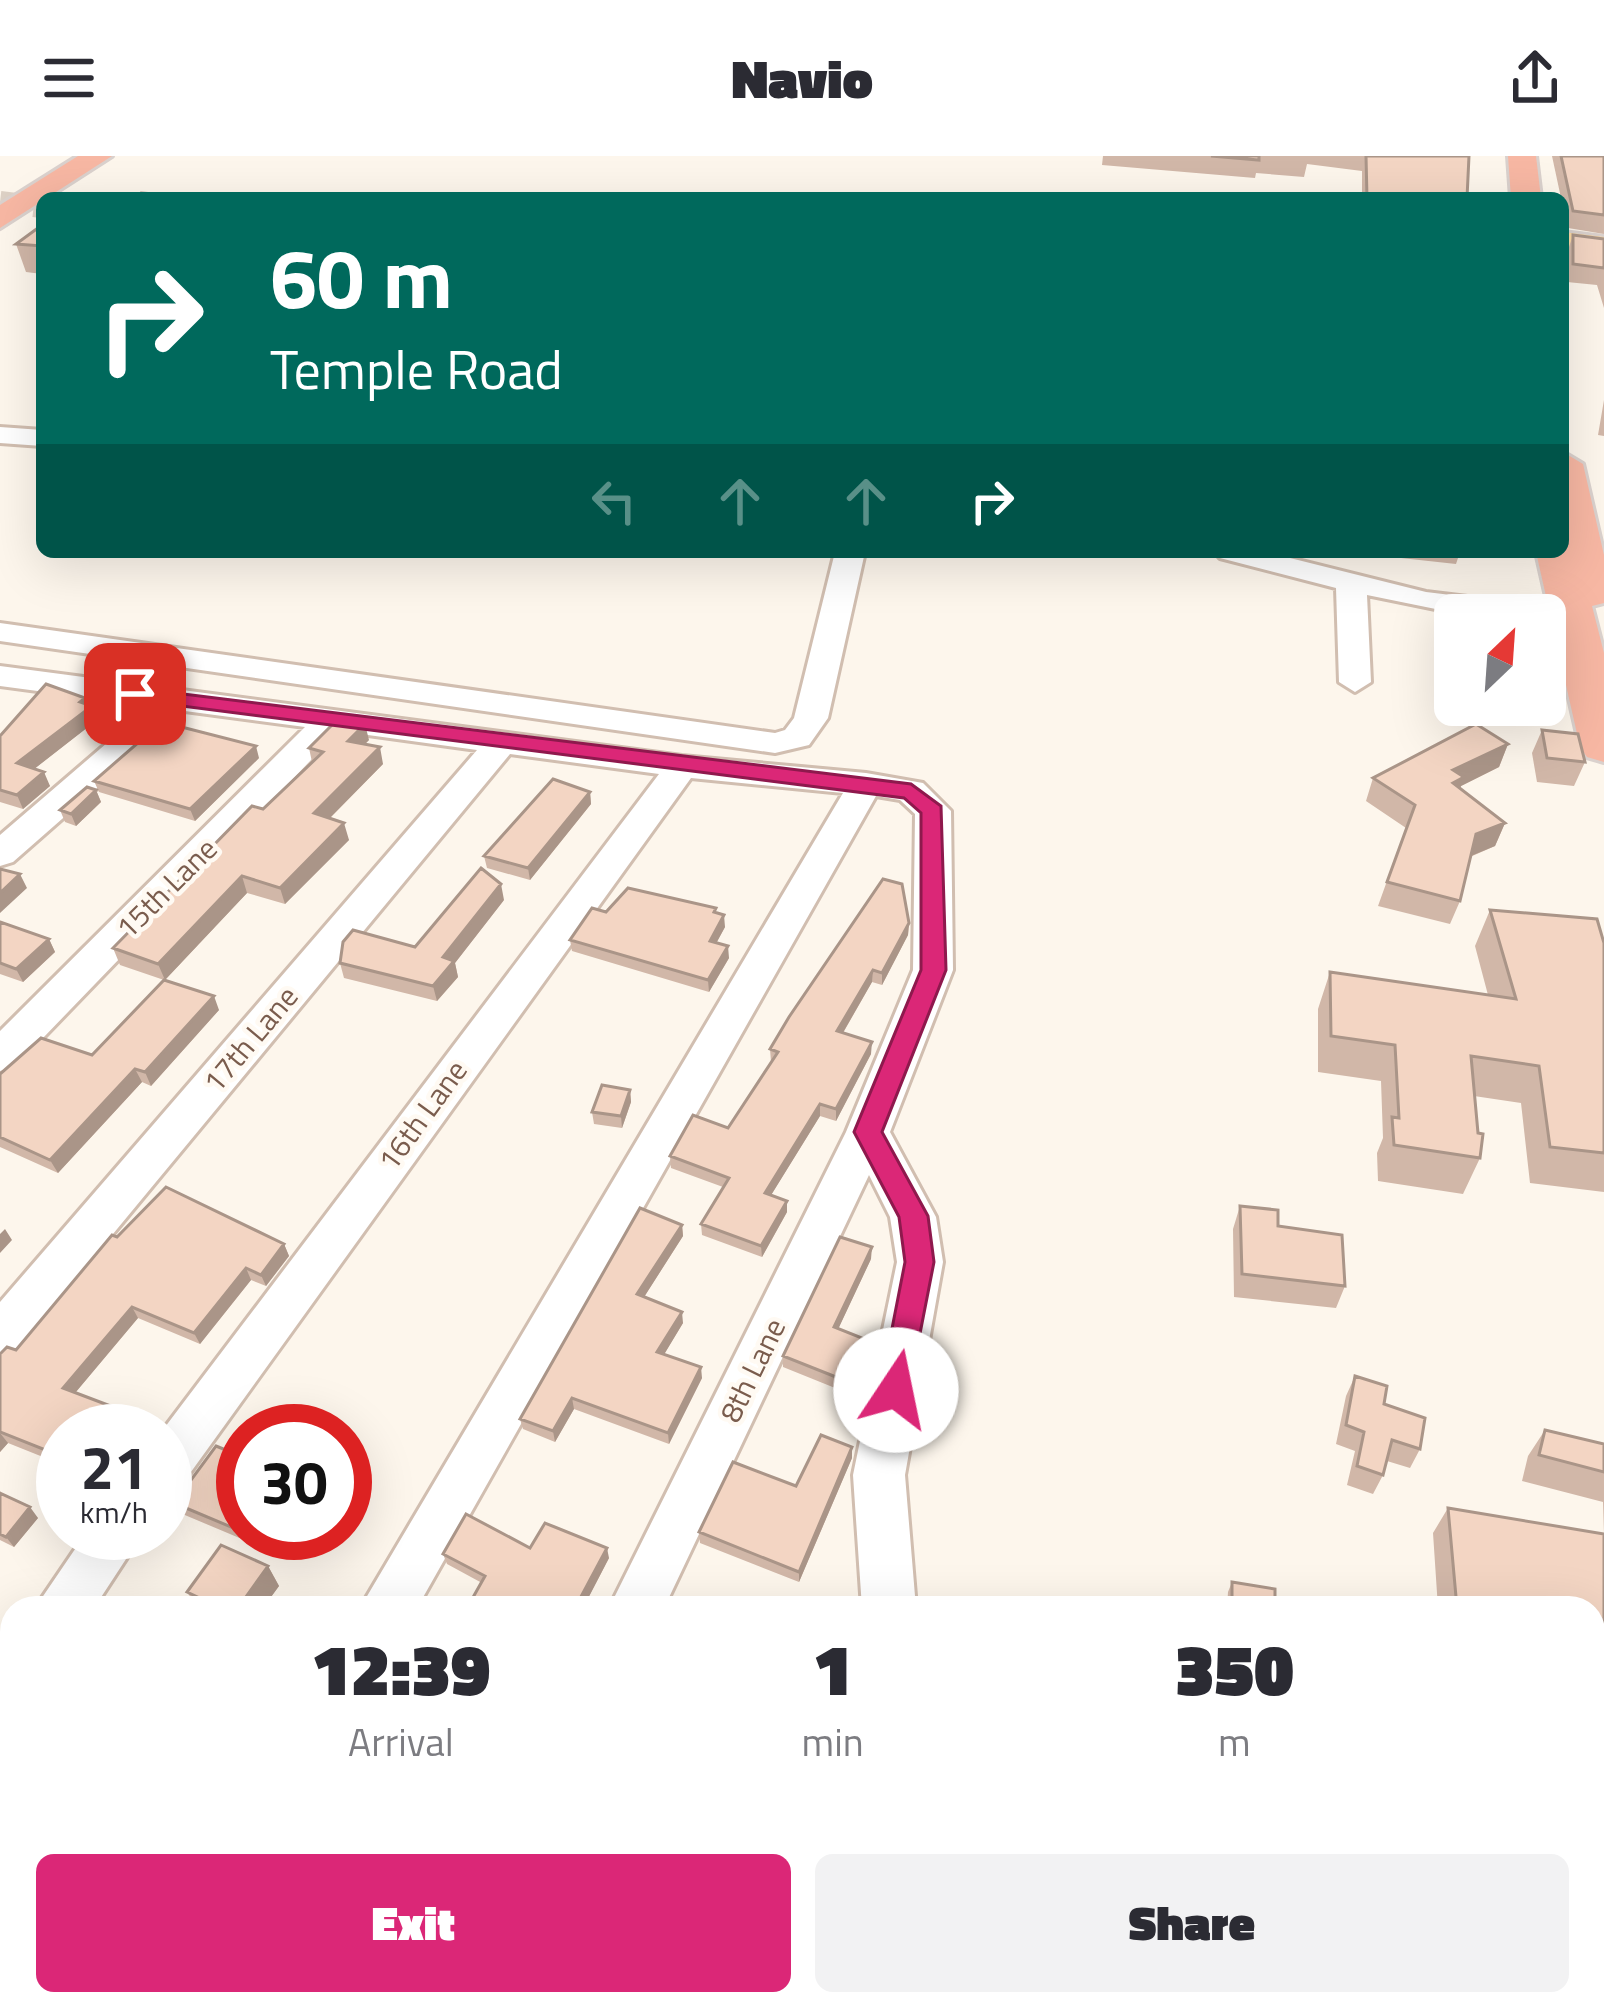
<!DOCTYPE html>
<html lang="en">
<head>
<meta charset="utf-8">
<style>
	:root { --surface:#fff; --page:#f2f2f3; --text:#2b2b33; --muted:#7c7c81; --accent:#db2777 }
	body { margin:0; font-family:"Titillium Web",sans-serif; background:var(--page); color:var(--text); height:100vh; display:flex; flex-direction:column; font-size:45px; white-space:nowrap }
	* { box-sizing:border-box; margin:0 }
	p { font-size:39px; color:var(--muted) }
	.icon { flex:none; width:66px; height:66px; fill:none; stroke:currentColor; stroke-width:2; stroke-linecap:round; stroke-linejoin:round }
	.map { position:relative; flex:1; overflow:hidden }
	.sheet { position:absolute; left:0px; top:1440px; width:1605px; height:420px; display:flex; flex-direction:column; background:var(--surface); border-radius:36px 36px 0 0; box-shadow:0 12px 48px #0002 }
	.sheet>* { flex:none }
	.top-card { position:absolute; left:36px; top:36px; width:1533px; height:366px; border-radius:18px; box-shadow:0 12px 48px #0002; background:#00695c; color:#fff; overflow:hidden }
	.needle { width:78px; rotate:25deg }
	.buttons { position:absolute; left:1434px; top:438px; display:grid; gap:24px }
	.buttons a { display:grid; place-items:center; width:132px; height:132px; border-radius:18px; background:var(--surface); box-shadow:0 12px 48px #0002; font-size:60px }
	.speed { position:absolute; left:36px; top:1248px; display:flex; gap:24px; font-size:60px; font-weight:700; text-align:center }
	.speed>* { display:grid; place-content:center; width:156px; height:156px; border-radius:50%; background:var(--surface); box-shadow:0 12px 48px #0002; line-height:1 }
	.speed small { font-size:30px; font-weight:400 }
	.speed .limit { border:18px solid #d22; background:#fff; color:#111 }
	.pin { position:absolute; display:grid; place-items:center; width:102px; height:102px; color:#fff; margin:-51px; border-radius:24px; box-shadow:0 6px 18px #0006 }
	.me { position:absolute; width:132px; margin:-66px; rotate:11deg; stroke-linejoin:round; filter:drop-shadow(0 0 9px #0008) }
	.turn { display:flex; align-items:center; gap:42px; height:252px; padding:0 36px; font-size:54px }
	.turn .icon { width:156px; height:156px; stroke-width:2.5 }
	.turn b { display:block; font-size:84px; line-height:102px }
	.lanes { display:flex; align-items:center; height:114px; padding:0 36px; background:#0003; justify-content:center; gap:60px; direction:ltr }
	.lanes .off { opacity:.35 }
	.eta { display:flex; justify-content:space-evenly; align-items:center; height:204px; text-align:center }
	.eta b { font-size:72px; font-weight:800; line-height:84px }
	.cta { display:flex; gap:24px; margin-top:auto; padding:24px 36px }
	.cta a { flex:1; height:138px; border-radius:18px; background:var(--accent); color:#fff; font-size:48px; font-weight:800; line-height:138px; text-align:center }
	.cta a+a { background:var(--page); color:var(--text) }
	header { display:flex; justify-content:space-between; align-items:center; height:156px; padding:0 36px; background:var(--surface); font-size:54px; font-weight:800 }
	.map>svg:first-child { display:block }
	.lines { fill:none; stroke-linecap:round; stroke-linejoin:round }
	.minor-tunnel { stroke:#dcd0c4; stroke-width:22; stroke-dasharray:22 12; stroke-linecap:butt }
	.minor-casing { stroke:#d1beb0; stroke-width:6 }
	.major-casing { stroke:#dad1cd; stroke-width:6 }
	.highway-casing { stroke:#dad1cd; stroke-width:6 }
	.minor { fill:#fff; fill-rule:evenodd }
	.major { fill:#fbd9a5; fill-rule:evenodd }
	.highway { fill:#f7b7a3; fill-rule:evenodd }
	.wall { fill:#d1b7a8 }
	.shaded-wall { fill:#aa9588 }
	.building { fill:#f3d5c3; stroke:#aa9588; stroke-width:3 }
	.route { fill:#db2777; stroke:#8e194d; stroke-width:3 }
	.labels { text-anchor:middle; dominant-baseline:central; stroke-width:9; stroke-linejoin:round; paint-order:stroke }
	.street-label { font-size:30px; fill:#7a5c4d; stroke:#fffaf3 }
</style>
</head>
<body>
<header><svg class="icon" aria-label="menu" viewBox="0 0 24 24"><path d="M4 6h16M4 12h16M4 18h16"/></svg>Navio<svg class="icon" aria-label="share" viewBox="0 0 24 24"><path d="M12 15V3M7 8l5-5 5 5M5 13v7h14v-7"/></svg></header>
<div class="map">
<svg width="1604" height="1860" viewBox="0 0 1604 1860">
	<rect width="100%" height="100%" fill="#fdf6ec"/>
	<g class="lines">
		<path class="minor-tunnel" d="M0,46L42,51"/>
		<defs>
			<path id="minor" d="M0,271L42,274V290L0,287Z
				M835,396H865L828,562L809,589L775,597L0,485V467L775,577L785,574L794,562Z
				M1215,396H1266L1426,436L1542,450L1558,459L1545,468V459H1465L1367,439L1371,526L1355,536L1339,526L1336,432L1220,402Z
				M0,510L682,600L866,617L923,627L951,655L953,814L890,976L936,1061L943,1106L905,1319L916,1452H862L853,1319L897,1106L890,1061L869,1019L664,1452H609L846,976L913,814L915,658L900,644L876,640L417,1452H360L843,637L691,622L183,1327L165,1334L162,1275L659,618L510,598L17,1194L0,1200V1146L477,594L339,575L15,911L0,915V875L305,571L185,555L13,706L0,710V679L150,550L0,530Z
				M86,1377H143L94,1452H35Z
				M12,1492V1560L0,1565V1497Z
				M123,1848H189L184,1860H118Z
				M410,1848H475L470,1860H405Z
				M777,1848H841L837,1860H773Z
				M951,1848H1015L1017,1860H953Z
				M1313,1848H1377L1380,1860H1316Z"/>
			<path id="major" d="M1563,76L1604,81V97L1563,92Z"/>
			<path id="highway" d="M78,0H112L0,72V49Z
				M1508,0H1536L1541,42H1511Z
				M1563,296L1583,308L1604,399V447L1592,450L1604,497V606L1587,601L1580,591L1536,396H1563Z"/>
		</defs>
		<use href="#minor" class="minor-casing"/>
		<use href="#major" class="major-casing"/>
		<use href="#highway" class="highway-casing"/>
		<use href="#minor" class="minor"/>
		<use href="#major" class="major"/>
		<use href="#highway" class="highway"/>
	</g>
	<path class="wall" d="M1103,0H1469L1467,42H1362V15L1307,8L1304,21L1256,17L1255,22L1102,9Z
		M1552,0H1604V78L1568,72L1563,42H1561Z
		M42,69V118L26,116L16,88Z
		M1573,79L1604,83V152L1597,129L1567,126V97Z
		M1604,244V280L1598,279Z
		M1401,396H1460L1456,408L1401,402Z
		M88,548L97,564L35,612L50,630L23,653L0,646V580Z
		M1542,574L1585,606L1574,630L1537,626L1532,597Z
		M369,584L365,588L383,608L330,662L349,684L285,748L247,737L165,824L219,854L151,930L142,926L58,1017L0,991V918L92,899L164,824L120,809L113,792L312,606L309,592Z
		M1508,588L1499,611L1461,630L1460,632L1505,667L1495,690L1470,701L1460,745L1450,768L1378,750L1406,672L1366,645L1373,622Z
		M259,602L195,665L99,636L94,625Z
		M96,634L101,646L76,670L65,666L60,654Z
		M590,636L591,648L530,724L487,712L484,700Z
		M504,744L455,807L458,821L437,845L344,822L340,807L415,791Z
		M716,752V757L725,771L716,787L729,802L709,836L572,795L570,784L606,756Z
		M1490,754L1604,787V1036L1530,1027L1521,947L1474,940L1480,1002L1463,1038L1378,1025L1377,997L1383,982L1381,925L1318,916V853L1330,816L1488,839L1475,790Z
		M0,766L49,783L55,796L23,826L0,818Z
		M909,767L908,779L882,829L872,826L843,877L871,898L836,965L820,960L771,1039L787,1056L762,1101L702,1079L701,1068L723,1031L671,1012L670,1000L728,972L771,906L770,893Z
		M630,934L631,946L622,972L594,968L592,956Z
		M1240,1050L1345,1130L1336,1152L1234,1141L1233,1073Z
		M682,1069L683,1080L644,1141L683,1167L664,1198L702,1222L669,1288L574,1253L555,1286L523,1273L520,1263Z
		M117,1081L284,1088L289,1100L266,1130L251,1124L200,1188L138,1162L75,1237L145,1263L151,1275H63V1309L8,1287L0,1296V1198L16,1194Z
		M871,1103L838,1173L862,1193L840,1234L783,1211V1200Z
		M1355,1220L1384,1248L1420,1293L1410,1312L1387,1305L1383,1319L1373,1338L1347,1329L1355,1295L1336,1288L1346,1240Z
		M1545,1274L1604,1288V1643L1593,1640V1452H1438L1433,1377L1448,1352L1604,1378L1603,1346L1522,1325L1528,1300Z
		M852,1291V1302L799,1426L700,1387L699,1376L796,1330Z
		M243,1301V1377H255L249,1386L180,1357L174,1347Z
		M0,1337L38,1362L14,1391L0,1384Z
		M530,1392L609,1402L583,1452H467L482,1427L447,1408L443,1398Z
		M268,1410L279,1430L263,1452H198L187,1436Z
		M1232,1426L1275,1452H1227L1228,1436Z
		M265,1848H357L350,1860H289Z"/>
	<path class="shaded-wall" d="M85,542L89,552L92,550L97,564L24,621L17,607Z
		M365,568L369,584L352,601L348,585Z
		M1508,588L1499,611L1461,630L1455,645L1453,614Z
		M256,590L259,602L195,665L190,653Z
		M380,591L383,608L319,673L314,657Z
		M44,616L50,630L23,653L17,639Z
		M96,634L101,646L76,670L71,658Z
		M590,636L591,648L530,724L528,712Z
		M344,667L349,684L285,748L280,732Z
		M1505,667L1495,690L1466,702L1476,678Z
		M20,718L27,732L0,757V737Z
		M242,720L247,737L165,824L158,808Z
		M501,728L504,744L455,807L458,821L437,845L433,830L443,801Z
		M724,759L725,771L711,797L710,785Z
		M909,767L908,779L882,829V817Z
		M49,783L55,796L23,826L16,813Z
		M728,790L729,802L709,836L708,824Z
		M873,814L872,826L837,887V875Z
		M214,840L219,854L151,930L145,916Z
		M872,886L871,898L836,965V953Z
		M135,913L142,926L58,1017L50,1004Z
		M630,934L631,946L622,972L621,960Z
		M820,948V960L765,1049V1037Z
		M787,1045V1056L762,1101L761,1090Z
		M682,1069L683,1080L639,1149L637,1138Z
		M5,1073L12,1084L0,1097V1078Z
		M284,1088L289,1100L266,1130L261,1119Z
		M872,1091L871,1103L834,1182V1171Z
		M246,1112L251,1124L200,1188L194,1177Z
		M132,1151L138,1162L70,1243L63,1232Z
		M682,1156L683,1167L659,1207L657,1196Z
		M862,1182V1193L840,1234L841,1223Z
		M701,1211L702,1222L669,1288L668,1277Z
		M572,1242L574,1253L555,1286L553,1275Z
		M145,1263L151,1275H137Z
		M0,1277L8,1287L0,1296Z
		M852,1291V1302L799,1426V1416Z
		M30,1351L38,1362L14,1391L6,1381Z
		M244,1377H255L249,1386Z
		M607,1392L609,1402L583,1452H575Z
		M268,1410L279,1430L263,1452H238Z
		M348,1848H357L350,1860H341Z"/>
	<path class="building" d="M1211,0H1259V4Z
		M1366,0H1469L1467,42H1367Z
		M1561,0H1604V59L1573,55Z
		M141,37L212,42H135Z
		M42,69V90L16,88Z
		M1573,79L1604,83V112L1573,108Z
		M46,528L85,542L80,546L92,550L17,607L44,616L17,639L0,634V580Z
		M337,564L365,568L348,585L380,591L314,657L344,667L280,732L242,720L158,808L113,792L252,650L263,653L323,596L309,592Z
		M162,566L256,590L190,653L94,625Z
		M1476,568L1508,588L1453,614L1464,621L1453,627L1505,667L1476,678L1460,745L1387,726L1415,649L1373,622Z
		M1542,574L1578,578L1585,606L1547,602Z
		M553,623L590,636L528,712L484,700Z
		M87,631L96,634L71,658L60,654Z
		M481,712L501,728L443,801L454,805L433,830L340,807L343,786L353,774L415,791Z
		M0,713L20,718L0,737Z
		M883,723L902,728L909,767L882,817L873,814L837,875L872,886L836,953L820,948L765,1037L787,1045L761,1090L701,1068L729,1022L670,1000L693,959L728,972L778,896L770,893L789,861Z
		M628,732L716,752L714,756L724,759L710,785L728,790L708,824L570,784L592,752L606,756Z
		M1490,754L1597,763L1604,787V997L1550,991L1539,910L1471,900L1478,977L1483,978L1480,1002L1394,989L1392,961L1399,962L1395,889L1331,880L1330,816L1516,843Z
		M0,766L49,783L16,813L0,807Z
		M164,824L214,840L145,916L135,913L50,1004L0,981V918L41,882L92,899Z
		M602,929L630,934L621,960L592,956Z
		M166,1031L284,1088L261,1119L246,1112L194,1177L132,1151L63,1232L145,1263L137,1275H63V1301L0,1276V1198L7,1191L16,1194L112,1079L117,1081Z
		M1240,1050L1278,1054V1070L1342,1079L1345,1130L1242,1118Z
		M640,1052L682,1069L637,1138L682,1156L657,1196L701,1211L668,1277L572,1242L553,1275L520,1263Z
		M840,1081L872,1091L834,1171L862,1182L841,1223L783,1200Z
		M1355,1220L1387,1230L1384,1248L1425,1262L1420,1293L1392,1284L1383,1319L1357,1310L1364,1276L1346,1269Z
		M1545,1274L1604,1288V1316L1539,1299Z
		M821,1279L852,1291L799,1416L699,1376L733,1306L796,1330Z
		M216,1290L243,1301V1376L174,1347Z
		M0,1337L30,1351L6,1381L0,1378Z
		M1448,1352L1604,1378V1617L1593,1614V1452H1457Z
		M466,1358L530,1392L545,1367L607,1392L575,1452H467L485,1420L443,1398Z
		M221,1389L268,1410L238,1452H221L187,1436Z
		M1232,1426L1275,1433V1452H1232Z
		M12,1580V1706L0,1699V1594Z
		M9,1736L12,1737V1831L7,1839L0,1835V1748Z
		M272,1848H348L341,1860H296Z
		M679,1848H733L752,1855L750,1860H675Z
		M503,1851L519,1860H499Z"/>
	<path class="route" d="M135,532L911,628L941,650L946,814L882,976L928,1060L934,1106L907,1244H884L880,1234L905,1106L899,1061L854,976L921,814V657L904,642L127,543V534Z"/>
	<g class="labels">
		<g class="street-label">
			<text transform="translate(166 732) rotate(-45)">15th Lane</text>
			<text transform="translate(250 883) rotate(-50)">17th Lane</text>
			<text transform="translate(422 959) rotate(-54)">16th Lane</text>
			<text transform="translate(752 1214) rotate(-64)">8th Lane</text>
		</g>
	</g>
</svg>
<div class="buttons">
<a><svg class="needle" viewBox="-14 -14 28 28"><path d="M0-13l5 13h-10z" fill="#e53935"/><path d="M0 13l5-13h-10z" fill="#7c7c81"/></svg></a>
</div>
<div class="speed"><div>21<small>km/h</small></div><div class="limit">30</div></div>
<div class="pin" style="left:135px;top:538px;background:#d93025"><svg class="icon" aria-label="arrive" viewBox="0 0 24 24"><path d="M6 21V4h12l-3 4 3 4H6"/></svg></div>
<svg class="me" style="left:896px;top:1234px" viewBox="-20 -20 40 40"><circle r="19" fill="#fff"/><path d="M0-13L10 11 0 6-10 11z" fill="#db2777"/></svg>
<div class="top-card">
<div class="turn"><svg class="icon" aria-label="right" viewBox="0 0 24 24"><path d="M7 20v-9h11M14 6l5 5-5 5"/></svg><div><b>60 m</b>Temple Road</div></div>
<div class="lanes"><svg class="icon off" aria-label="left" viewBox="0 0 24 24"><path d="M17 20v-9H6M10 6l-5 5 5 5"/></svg><svg class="icon off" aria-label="ahead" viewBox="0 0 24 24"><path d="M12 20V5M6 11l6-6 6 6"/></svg><svg class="icon off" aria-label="ahead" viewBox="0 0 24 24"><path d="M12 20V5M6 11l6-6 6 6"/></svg><svg class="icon" aria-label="right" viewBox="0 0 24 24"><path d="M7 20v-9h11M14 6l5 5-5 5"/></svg></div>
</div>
<section class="sheet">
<div class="eta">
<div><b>12:39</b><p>Arrival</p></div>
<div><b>1</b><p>min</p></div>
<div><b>350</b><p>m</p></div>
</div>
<div class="cta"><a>Exit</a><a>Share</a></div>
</section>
</div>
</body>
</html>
